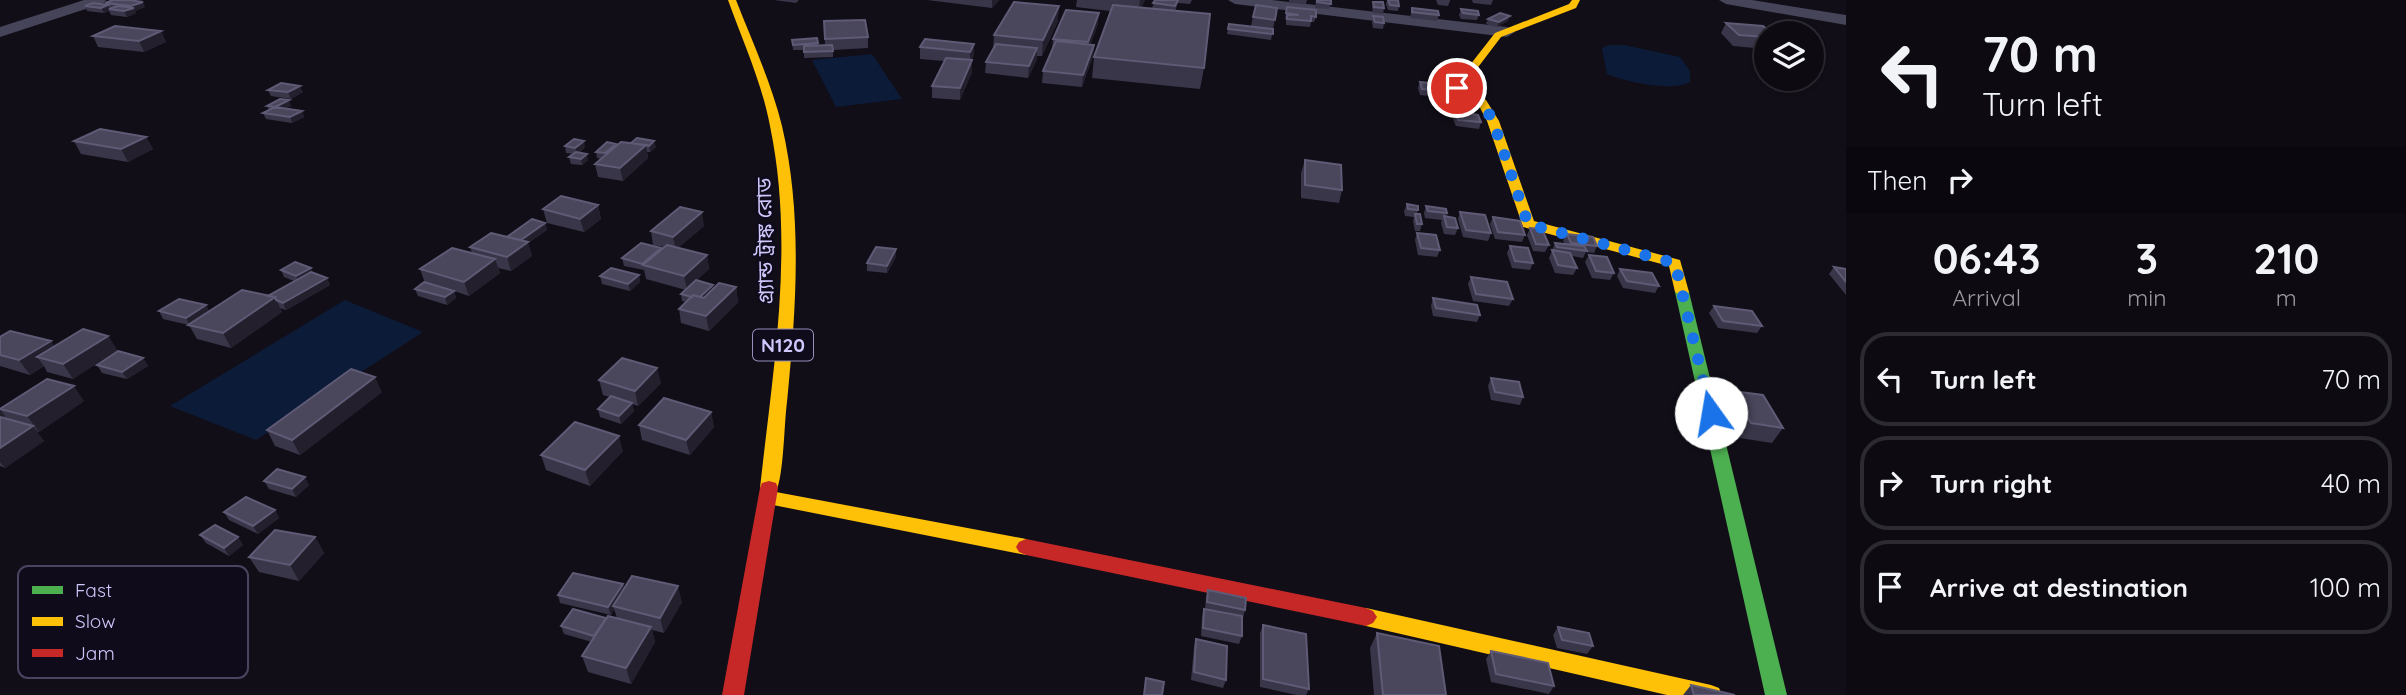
<!DOCTYPE html>
<html lang="en">
<head>
<meta charset="utf-8">
<style>
	:root { --surface:#0d0a12; --page:#16131b; --text:#f1f3f6; --muted:#9a9a9f; --line:#2d2b32 }
	body { margin:0; font-family:Quicksand,"Noto Sans Bengali",sans-serif; background:var(--page); color:var(--text); height:100vh; display:flex; flex-direction:column; font-size:26px; white-space:nowrap }
	* { box-sizing:border-box; margin:0 }
	p { font-size:23px; color:var(--muted) }
	.icon { flex:none; width:38px; height:38px; fill:none; stroke:currentColor; stroke-width:2; stroke-linecap:round; stroke-linejoin:round }
	.map { position:relative; flex:1; overflow:hidden }
	.drawer { display:flex; flex-direction:column; background:var(--surface); width:560px }
	.drawer>* { flex:none }
	.guide { background:#0d0a12; color:var(--text); overflow:hidden }
	.fabs { position:absolute; left:1754px; top:21px; display:grid; gap:14px }
	.fabs a { display:grid; place-items:center; width:70px; height:70px; border-radius:50%; background:var(--surface); box-shadow:0 2px 5px #0004,0 0 0 2px var(--line); font-size:35px }
	.pin { position:absolute; display:grid; place-items:center; width:60px; height:60px; color:#fff; margin:-30px; border:4px solid #fff; border-radius:50%; box-shadow:0 2px 7px #0007 }
	.me { position:absolute; width:77px; margin:-38px; rotate:347deg; stroke-linejoin:round; filter:drop-shadow(0 0 5px #0008) }
	.turn { display:flex; align-items:center; gap:24px; height:147px; padding:0 21px; font-size:32px }
	.turn .icon { width:91px; height:91px; stroke-width:2.5 }
	.turn b { display:block; font-size:49px; line-height:60px }
	.then { display:flex; align-items:center; height:66px; padding:0 21px; background:#0003; gap:14px; font-size:26px }
	.eta { display:flex; justify-content:space-evenly; align-items:center; height:119px; text-align:center }
	.eta b { font-size:42px; font-weight:700; line-height:49px }
	ul { padding:0; list-style:none }
	li { display:flex; align-items:center; gap:21px; height:94px; margin:0 14px 10px; padding:0 7px; border:4px solid var(--line); border-radius:28px }
	li div { flex:1 }
	li b { display:block; font-size:26px }
	li em { font-style:normal }
	main { display:flex; flex:1; min-height:0 }
	.map>svg:first-child { display:block }
	.water { fill:#0c1b37 }
	.lines { fill:none; stroke-linecap:round; stroke-linejoin:round }
	.street { fill:#454458; fill-rule:evenodd }
	.fast { fill:#4caf50; fill-rule:evenodd }
	.slow { fill:#ffc107; fill-rule:evenodd }
	.jam { fill:#c62828; fill-rule:evenodd }
	.wall { fill:#3a3649 }
	.shaded-wall { fill:#231f2d }
	.building { fill:#4a465c; stroke:#5f5a75; stroke-width:2 }
	.route { stroke:#1a73e8; stroke-width:12; stroke-dasharray:0 21.6 }
	.labels { text-anchor:middle; dominant-baseline:central; stroke-width:5; stroke-linejoin:round; paint-order:stroke }
	.shield { fill:#0f0b1b; stroke:#958fb9; stroke-width:2 }
	.shield-label { font-size:19px; font-weight:bold; fill:#cfc8fd }
	.street-label { font-size:21px; fill:#cfc8fd; stroke:#0f0b1b }
	.key { fill:#0f0b1b; stroke:#49445f; stroke-width:2 }
	.key-label { font-size:19px; fill:#cfc8fd }
</style>
</head>
<body>
<main>
<div class="map">
<svg width="1846" height="695" viewBox="0 0 1846 695">
	<rect width="100%" height="100%" fill="#110e18"/>
	<path class="water" d="M1609,45H1624L1680,57L1690,71V82C1672,92 1626,82 1607,74L1602,48Z
		M872,54L902,99L836,107L812,60Z
		M345,300L423,332L256,440L170,406Z"/>
	<g class="lines">
		<path class="street" d="M84,0H106L104,3L0,37V27Z
			M1228,0H1272L1507,27L1515,32L1507,37L1235,4Z
			M1719,0H1752L1846,15V25L1726,4Z"/>
		<path class="fast" d="M1682,288L1689,292L1787,695H1765L1675,292Z"/>
		<path class="slow" d="M728,0H736C752,41 771,82 782,126C803,216 796,310 787,402C784,424 784,474 776,492L1026,539L1033,542L1036,547L1033,552L1026,555L768,504L761,502L759,497L762,492L760,488C773,369 795,246 770,126C762,83 743,42 728,0Z
			M1572,0H1580L1576,8L1501,37L1463,87L1486,100L1499,121L1534,221L1680,260L1689,292L1687,295L1682,296L1675,292L1669,266L1523,227L1487,121L1478,104L1452,88L1495,33L1569,4Z
			M1366,608L1711,685L1719,688L1722,695H1667L1366,626L1359,623L1355,617L1359,611Z"/>
		<path class="jam" d="M769,481L776,483L778,488L744,695H722L760,488L762,483Z
			M1026,539L1366,608L1373,611L1377,617L1373,623L1366,626L1026,555L1019,552L1016,547L1019,542Z"/>
	</g>
	<path class="wall" d="M774,0H799L796,3Z
		M927,0H999L992,8Z
		M1077,0H1145L1141,8H1152L1155,0H1192L1190,4L1178,3L1175,11L1204,68L1200,89L1092,78L1094,57L1110,11L1076,7Z
		M1289,0H1307L1306,4L1289,3Z
		M1316,0H1331L1329,9L1315,8Z
		M1387,0H1398L1399,6L1398,11L1388,10L1386,4Z
		M1436,0H1450V1L1448,6L1438,5Z
		M1472,0H1493L1491,5L1473,3Z
		M141,2L145,7L135,11L136,13L127,17L111,15L109,11L104,13L87,11L85,6L106,5L105,3Z
		M1373,2L1384,8L1383,14L1373,13L1372,7Z
		M1287,7L1316,17L1314,22H1311L1310,27L1286,25V19H1285Z
		M1277,8L1271,40L1227,34L1229,24L1251,26L1253,17Z
		M1412,8L1439,15L1437,21L1410,18Z
		M1461,9L1479,15L1477,20L1461,19L1459,15Z
		M1373,16L1384,23L1383,29L1373,28L1372,22Z
		M1488,19L1508,21L1497,27L1486,24Z
		M824,21L868,37V48L833,50V57L804,58V50H793L792,40L818,43V46L825,45Z
		M1058,21L1042,56H1037V59L1028,78L985,73L986,62L993,49L994,35Z
		M1726,23L1766,33V49L1733,46L1721,33Z
		M1098,24L1090,45H1094L1093,56L1082,87L1042,83L1043,71L1052,49L1053,39Z
		M161,31L166,42L144,52L98,47L93,36Z
		M974,44V55L971,60L972,72L960,100L932,98V86L944,61L920,59V47Z
		M1420,82L1460,93L1457,99L1420,95L1418,88Z
		M268,90L303,92L291,99L271,96Z
		M267,106H291L287,108L302,111L304,117L292,123L266,119L263,113L269,110Z
		M1456,112L1481,122L1479,129L1456,126L1453,119Z
		M146,137L153,149L128,162L81,154L74,141Z
		M621,142L656,147L650,152H647L648,158L623,181L598,177L595,164L601,159L597,158L596,152L617,146Z
		M565,146L585,147L579,153L588,160L582,165L571,164L569,157L574,154L566,153Z
		M1305,160L1342,190L1339,203L1301,198V173Z
		M1407,204L1418,210L1417,214L1422,224L1420,231H1415L1413,221L1414,217L1405,216L1404,211Z
		M598,205L601,219L584,232L547,223L543,209Z
		M1426,206L1447,213L1446,217L1458,228L1455,235L1444,234L1441,223L1442,220L1425,218L1424,213Z
		M1460,212L1491,233L1488,241L1463,237L1458,219Z
		M1493,217L1525,235L1522,242L1495,239L1490,224Z
		M545,223L547,230L528,243L532,256L511,271L498,268L500,273L469,296L454,291L456,298L447,305L418,296L415,289L425,283L420,269L472,253L470,247L507,237Z
		M704,226L678,248L707,255L709,269L696,281L713,285V289L736,287L738,302L709,331L681,323L679,309L686,302L682,301L681,294L686,290L646,279L644,270L624,266L622,258L661,248L662,250L664,247L653,245L651,231Z
		M1530,228L1549,245L1545,252L1533,251L1527,235Z
		M1417,233L1440,250L1437,257L1418,255L1415,240Z
		M1567,234L1597,246L1594,253L1586,252L1583,258L1572,256L1577,268L1573,275L1555,273L1549,258L1555,243L1565,244L1563,241Z
		M1510,246L1533,263L1530,270L1512,268L1507,253Z
		M1589,255L1614,273L1610,280L1592,278L1585,262Z
		M896,257L887,273L867,271V263Z
		M1834,267L1846,269V295L1829,274Z
		M1620,269L1659,286L1655,293L1623,288L1617,276Z
		M281,270L313,273L327,278L330,285L286,310L280,308L282,312L231,348L197,339L189,325L163,319L159,311L206,305L209,311L268,296L294,281L284,277Z
		M639,275L640,282L630,291L602,284L600,276Z
		M1471,277L1513,299L1509,306L1473,301L1468,284Z
		M1433,298L1480,315L1477,322L1433,316L1431,306Z
		M1714,306L1762,326L1757,333L1718,328L1709,313Z
		M108,336L117,350L73,379L47,372L44,366L30,375L0,366V337L54,346Z
		M143,358L148,366L127,379L102,373L97,365Z
		M1491,378L1523,397L1520,405L1491,400L1488,386Z
		M599,380L661,383L638,406L632,404L634,411L621,424L600,417L598,409L610,397L603,395Z
		M1732,391L1783,428L1772,443L1740,438L1722,406Z
		M382,392L300,455L275,446L267,430Z
		M84,401L39,432L36,431L44,441L5,468L0,466V408Z
		M711,412L714,427L690,455L642,440L639,425Z
		M623,451L590,486L546,470L541,455Z
		M264,481L309,485L296,497L269,489Z
		M275,510L279,518L258,534L229,520L224,512Z
		M200,535L238,537L243,545L229,556L206,543Z
		M315,537L324,553L299,581L259,572L249,557Z
		M623,584L624,589L682,602L664,633L652,630L655,642L631,684L588,672L582,656L592,642L564,634L561,626L617,618L614,609L611,615L560,603L558,595Z
		M1208,590L1245,610L1243,618H1242V636L1239,644L1201,636L1202,617L1204,609H1205L1206,598Z
		M1263,625L1309,689L1306,695H1297L1260,687V633Z
		M1558,627L1593,646L1587,654L1557,648L1553,635Z
		M1377,633L1446,695H1374L1370,648Z
		M1196,639L1226,680L1223,688L1191,680L1194,647Z
		M1491,651L1554,686L1549,694L1491,682L1486,659Z
		M1691,685L1735,695H1683Z"/>
	<path class="shaded-wall" d="M992,0H999L992,8Z
		M1140,0H1145L1138,14Z
		M143,2L145,7L135,11L136,13L127,17L124,11L132,8L131,6Z
		M108,5L110,10L109,9V11L104,13L101,8Z
		M1059,6L1058,21L1042,56L1043,40Z
		M1099,13L1098,24L1087,53L1088,42Z
		M1510,16L1508,21L1497,27L1499,22Z
		M161,31L166,42L144,52L139,41Z
		M974,44V55L970,63V52Z
		M1094,45L1093,56L1082,87L1083,75Z
		M1037,48V59L1028,78L1029,66Z
		M972,60V72L960,100V88Z
		M300,86L303,92L291,99L288,92Z
		M289,100L291,106L278,113L275,107Z
		M302,111L304,117L292,123L290,117Z
		M146,137L153,149L128,162L121,149Z
		M584,141L585,147L577,154L575,148Z
		M654,141L656,147L650,152L649,146Z
		M616,144L617,150L606,160L605,153Z
		M646,145L648,158L623,181L620,168Z
		M587,154L588,160L582,165L581,159Z
		M598,205L601,219L584,232L580,219Z
		M702,212L704,226L676,250L673,237Z
		M545,223L547,230L528,243L532,256L511,271L507,257L519,241Z
		M896,249V257L887,273V266Z
		M707,255L709,269L687,290L684,276Z
		M495,259L500,273L469,296L464,282Z
		M311,268L314,276L300,284L296,276Z
		M639,275L640,282L630,291L628,284Z
		M327,278L330,285L286,310L283,303Z
		M713,285L714,292L699,306L698,298Z
		M736,287L738,302L709,331L706,316Z
		M454,291L456,298L447,305L445,297Z
		M275,297L282,312L231,348L223,333Z
		M206,305L210,313L190,326L186,318Z
		M108,336L117,350L73,379L63,364Z
		M51,341L61,356L37,357L44,366L30,375L19,360Z
		M143,358L148,366L127,379L122,372Z
		M657,368L661,383L638,406L635,391Z
		M375,377L382,392L300,455L292,440Z
		M74,386L84,401L39,432L27,416Z
		M632,403L634,411L621,424L619,416Z
		M0,409L5,416L0,420Z
		M711,412L714,427L690,455L686,440Z
		M33,426L44,441L5,468L0,462V448Z
		M619,436L623,451L590,486L585,470Z
		M305,477L309,485L296,497L292,489Z
		M275,510L279,518L258,534L253,526Z
		M238,537L243,545L229,556L224,548Z
		M315,537L324,553L299,581L290,565Z
		M623,584L625,592L613,606L614,609L611,615L608,607Z
		M678,586L682,602L664,633L660,618Z
		M651,627L655,642L631,684L626,668Z"/>
	<path class="building" d="M113,0H129L143,2L131,6L105,3Z
		M1155,0H1178L1175,6L1153,3Z
		M1317,0H1331V4L1317,2Z
		M1388,0H1398L1399,6L1390,5Z
		M1014,2L1059,6L1043,40L994,35Z
		M1373,2H1383L1384,8L1374,7Z
		M93,3L108,5L101,8L85,6Z
		M1113,5L1210,14L1204,68L1094,57Z
		M1256,5L1277,8L1275,20L1253,17Z
		M118,6L134,8L124,11L109,9Z
		M1287,7L1316,10V17L1311,16V21L1287,19V15H1299L1286,13Z
		M1412,8L1438,11L1439,15L1412,12Z
		M1461,9L1478,11L1479,15L1463,13Z
		M1066,10L1099,13L1088,42L1053,39Z
		M1500,13L1510,16L1499,22L1488,19Z
		M1373,16L1383,17L1384,23L1375,22Z
		M865,20L868,37L825,39L824,21Z
		M1726,23L1763,26L1772,33H1766V37L1739,35Z
		M1229,24L1273,29V34L1228,29Z
		M115,26L161,31L139,41L93,36Z
		M817,38L818,43L793,45L792,40Z
		M925,39L974,44L970,52L920,47Z
		M1056,41L1094,45L1083,75L1043,71Z
		M996,44L1037,48L1029,66L986,62Z
		M832,45L833,51L804,52V46Z
		M946,58L972,60L960,88L932,86Z
		M1420,82L1457,86L1460,93L1422,89Z
		M281,83L300,86L288,92L268,90Z
		M280,99L289,100L275,107L302,111L290,117L263,113L275,107L267,106Z
		M1456,112L1478,115L1481,122L1458,120Z
		M100,129L146,137L121,149L74,141Z
		M637,138L654,141L649,146L631,143Z
		M574,139L584,141L575,148L565,146Z
		M607,142L616,144L605,153L596,152Z
		M621,142L646,145L620,168L595,164Z
		M576,152L587,154L581,159L569,157Z
		M1305,160L1341,165L1342,190L1305,185Z
		M561,196L598,205L580,219L543,209Z
		M1407,204L1418,206V210L1408,209Z
		M1426,206L1446,209L1447,213L1428,211Z
		M680,207L702,212L673,237L651,231Z
		M1460,212L1485,215L1491,233L1466,230Z
		M1415,214H1420L1422,224H1417Z
		M1444,216L1455,218L1458,228L1447,227Z
		M1493,217L1520,221L1525,235L1498,232Z
		M532,219L545,223L521,240L507,237Z
		M1530,228L1542,229L1549,245L1536,244Z
		M491,233L528,242L507,257L470,247Z
		M1417,233L1436,235L1440,250L1421,248Z
		M1567,234L1593,237L1597,246L1571,243Z
		M641,243L661,248L642,264L622,258Z
		M1555,243L1584,246L1587,251L1557,247Z
		M667,245L707,255L684,276L643,265Z
		M1510,246L1528,248L1533,263L1515,261Z
		M876,247L896,249L887,266L867,263Z
		M452,248L495,259L464,282L420,269Z
		M1552,250L1570,253L1577,268L1558,265Z
		M1589,255L1607,257L1614,273L1596,271Z
		M295,262L311,268L296,276L281,270Z
		M1834,267L1846,269V282Z
		M611,268L639,275L628,284L600,276Z
		M1620,269L1652,273L1659,286L1627,281Z
		M311,272L327,278L283,303L276,300L275,297L268,296Z
		M1471,277L1507,282L1513,299L1476,294Z
		M696,280L713,285L700,297L693,295L692,297L681,294Z
		M424,282L454,291L445,297L415,289Z
		M719,283L736,287L706,316L679,309L693,295L704,298Z
		M242,290L275,297L223,333L188,325Z
		M1433,298L1477,305L1480,315L1436,308Z
		M179,299L206,305L186,318L159,311Z
		M1714,306L1752,311L1762,326L1723,321Z
		M83,329L108,336L63,364L37,357Z
		M10,331L51,341L19,360L0,355V337Z
		M118,351L143,358L122,372L97,365Z
		M622,358L657,368L635,391L599,380Z
		M351,369L375,377L292,440L267,430Z
		M1491,378L1519,382L1523,397L1495,392Z
		M47,379L74,386L27,416L0,409Z
		M1732,391L1763,395L1783,428L1751,423Z
		M611,396L632,403L619,416L598,409Z
		M664,398L711,412L686,440L639,425Z
		M0,417L33,426L0,448Z
		M575,422L619,436L585,470L541,455Z
		M277,469L305,477L292,489L264,481Z
		M246,497L275,510L253,526L224,512Z
		M215,525L238,537L224,548L200,535Z
		M275,530L315,537L290,565L249,557Z
		M573,573L623,584L608,607L558,595Z
		M632,576L678,586L660,618L613,606Z
		M1208,590L1246,598L1245,610L1207,602Z
		M573,609L606,618L594,636L561,626Z
		M1204,609L1242,616V636L1203,628Z
		M608,616L651,627L626,668L582,656Z
		M1263,625L1306,634L1309,689L1263,679Z
		M1558,627L1589,633L1593,646L1562,640Z
		M1377,633L1439,646L1446,695H1383Z
		M1196,639L1227,646L1226,680L1194,672Z
		M1491,651L1548,663L1554,686L1496,674Z
		M1146,678L1164,682L1162,695H1144Z
		M1691,685L1735,695H1694Z"/>
	<g class="lines">
		<path class="route" d="M1457,88L1482,102L1493,121L1528,224L1675,263L1711,413"/>
	</g>
	<g class="labels">
		<rect class="shield" x="753" y="329.5" width="60" height="31" rx="5"/>
		<g class="shield-label">
			<text x="783" y="345">N120</text>
		</g>
		<g class="street-label">
			<text transform="translate(764 241) rotate(-91)">গ্র্যান্ড ট্রাঙ্ক রোড</text>
		</g>
	</g>
	<rect x="18" y="566" width="230" height="112" rx="10" class="key"/>
	<rect x="32" y="586" width="31" height="8" fill="#4caf50"/>
	<rect x="32" y="617" width="31" height="9" fill="#ffc107"/>
	<rect x="32" y="649" width="31" height="8" fill="#c62828"/>
	<g class="key-label">
		<text x="75" y="597">Fast</text>
		<text x="75" y="628">Slow</text>
		<text x="75" y="660">Jam</text>
	</g>
</svg>
<div class="fabs">
<a><svg class="icon" aria-label="layers" viewBox="0 0 24 24"><path d="M12 4l9 5-9 5-9-5zM3 14l9 5 9-5"/></svg></a>
</div>
<div class="pin" style="left:1457px;top:88px;background:#d93025"><svg class="icon" aria-label="arrive" viewBox="0 0 24 24"><path d="M6 21V4h12l-3 4 3 4H6"/></svg></div>
<svg class="me" style="left:1711px;top:413px" viewBox="-20 -20 40 40"><circle r="19" fill="#fff"/><path d="M0-13L10 11 0 6-10 11z" fill="#1a73e8"/></svg>
</div>
<section class="drawer">
<div class="guide">
<div class="turn"><svg class="icon" aria-label="left" viewBox="0 0 24 24"><path d="M17 20v-9H6M10 6l-5 5 5 5"/></svg><div><b>70 m</b>Turn left</div></div>
<div class="then">Then<svg class="icon" aria-label="right" viewBox="0 0 24 24"><path d="M7 20v-9h11M14 6l5 5-5 5"/></svg></div>
</div>
<div class="eta">
<div><b>06:43</b><p>Arrival</p></div>
<div><b>3</b><p>min</p></div>
<div><b>210</b><p>m</p></div>
</div>
<ul>
<li><svg class="icon" aria-label="left" viewBox="0 0 24 24"><path d="M17 20v-9H6M10 6l-5 5 5 5"/></svg><div><b>Turn left</b></div><em>70 m</em></li>
<li><svg class="icon" aria-label="right" viewBox="0 0 24 24"><path d="M7 20v-9h11M14 6l5 5-5 5"/></svg><div><b>Turn right</b></div><em>40 m</em></li>
<li><svg class="icon" aria-label="arrive" viewBox="0 0 24 24"><path d="M6 21V4h12l-3 4 3 4H6"/></svg><div><b>Arrive at destination</b></div><em>100 m</em></li>
</ul>
</section>
</main>
</body>
</html>
